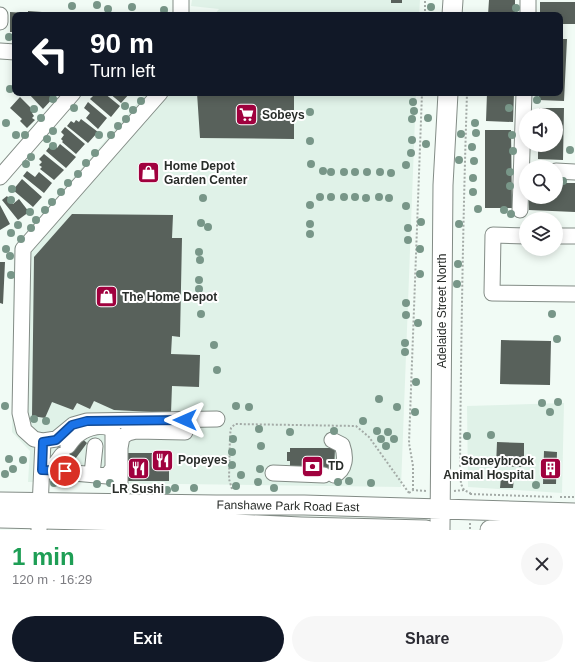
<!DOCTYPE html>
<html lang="en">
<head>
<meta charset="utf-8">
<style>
	:root { --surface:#fff; --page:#f7f7f7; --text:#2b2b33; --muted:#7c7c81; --accent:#111827 }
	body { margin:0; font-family:Helvetica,sans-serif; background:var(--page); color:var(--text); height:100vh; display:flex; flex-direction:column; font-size:15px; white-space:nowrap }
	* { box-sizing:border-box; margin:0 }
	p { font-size:13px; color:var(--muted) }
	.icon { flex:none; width:22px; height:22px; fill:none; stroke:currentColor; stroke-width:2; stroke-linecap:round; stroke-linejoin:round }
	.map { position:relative; height:530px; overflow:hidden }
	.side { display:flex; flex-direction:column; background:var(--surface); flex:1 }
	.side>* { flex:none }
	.guide { position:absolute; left:12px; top:12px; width:551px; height:84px; border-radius:8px; box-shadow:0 2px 10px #0003; background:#111827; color:#fff; overflow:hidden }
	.fabs { position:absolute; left:519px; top:108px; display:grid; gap:8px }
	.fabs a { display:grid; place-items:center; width:44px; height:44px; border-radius:50%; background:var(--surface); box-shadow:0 2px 10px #0003; font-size:20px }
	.pin { position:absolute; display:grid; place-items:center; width:34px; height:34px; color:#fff; margin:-17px; border:2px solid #fff; border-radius:50%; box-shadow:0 1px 4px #0007 }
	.me { position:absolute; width:44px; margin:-22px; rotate:270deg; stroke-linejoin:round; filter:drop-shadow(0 0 3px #0008) }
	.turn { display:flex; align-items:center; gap:14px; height:84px; padding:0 12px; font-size:18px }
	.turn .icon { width:52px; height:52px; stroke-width:2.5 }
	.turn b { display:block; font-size:28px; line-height:34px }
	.round { display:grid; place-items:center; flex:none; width:42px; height:42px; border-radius:21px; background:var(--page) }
	.overview { display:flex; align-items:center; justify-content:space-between; height:68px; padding:0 12px }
	h1 { font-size:24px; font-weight:700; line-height:30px; color:#1e9e55 }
	.cta { display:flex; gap:8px; margin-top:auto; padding:8px 12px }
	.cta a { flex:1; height:46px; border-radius:24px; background:var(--accent); color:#fff; font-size:16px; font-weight:700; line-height:46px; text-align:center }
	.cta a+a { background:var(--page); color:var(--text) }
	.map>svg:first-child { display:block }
	.built { fill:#e0f2e8 }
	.building { fill:#58615b }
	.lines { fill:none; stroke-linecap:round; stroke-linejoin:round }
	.minor-casing { stroke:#838c86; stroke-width:17 }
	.major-casing { stroke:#838c86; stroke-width:21 }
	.path { stroke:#a3aaa6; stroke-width:2; stroke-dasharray:2 2; stroke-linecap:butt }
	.minor { stroke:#fff; stroke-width:15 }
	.major { stroke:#fff; stroke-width:19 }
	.tree { fill:#789688 }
	.route-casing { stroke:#114b97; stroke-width:10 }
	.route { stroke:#1a73e8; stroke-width:7 }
	.labels { text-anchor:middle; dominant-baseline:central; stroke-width:4; stroke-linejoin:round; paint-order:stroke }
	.poi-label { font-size:12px; font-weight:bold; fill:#292d2a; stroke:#fff; text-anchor:start }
	.street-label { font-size:12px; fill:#292d2a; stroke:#fff }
</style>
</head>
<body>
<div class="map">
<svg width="575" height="530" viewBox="0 0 575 530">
	<rect width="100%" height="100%" fill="#f1fbf5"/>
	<path class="built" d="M192,0H420L419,15H214L219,9L191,6Z
		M146,93H416L401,487L28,482L30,451L12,432L14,247Z
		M564,403L562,493L468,487L467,406Z"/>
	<path class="building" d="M391,0H402V3H391Z
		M489,0H515V15H488Z
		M540,2H575V24H560V15H540Z
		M28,11L42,12L41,15H28Z
		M10,12L25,13V15H15V32H10Z
		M61,12L76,13V15H61Z
		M45,13H59V15H45Z
		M560,39H567L564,101L539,100V93H560Z
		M28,93H49L54,97L43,109Z
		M104,93L120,106L111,117L90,99L94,95L96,96L98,94L101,96Z
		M109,93H130L121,103Z
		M197,93H294V139L200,138Z
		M487,93H514L513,122L486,121Z
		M20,97L34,111L32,113L34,116L32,118L35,120L27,128L20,121L22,119L10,108Z
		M88,102L107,118L98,129L86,118L90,113L84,108Z
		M539,108H564L563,160L538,159V145H556V115H539Z
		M81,119L98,132L88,143L67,126L71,121L74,123L76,120L79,122Z
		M65,127L85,144L76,154L62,142L63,141L61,139L64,135L61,132Z
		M485,130H511L512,208H485Z
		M60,144L76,157L66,168L46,151L50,146L52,148L54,145L57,148Z
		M44,154L64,170L54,180L40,169L42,167L39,165L42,162L39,159Z
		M27,171L35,177L39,172L52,183L44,193L23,176Z
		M22,179L42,197L33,207L13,190Z
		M556,183H575V212L529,210V197H556Z
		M7,196L13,204L19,199L29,212L18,220L2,200Z
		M0,205L10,224L0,230Z
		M72,214L173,215L172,238H182L180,337L172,336L171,354L200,355L199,387L172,386L171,413L114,410L94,401L90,409L77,403L73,410L52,402L45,418L32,416L34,257Z
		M0,262H5L3,304L0,303Z
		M501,340L551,341L550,385L500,384Z
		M79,436L87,443L70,466L62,460Z
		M497,442L524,443V467L496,466Z
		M290,448H335L334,473L290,471V461H287V452H290Z
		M544,451L557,452L556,484H543Z
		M125,453H169V481H125Z
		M501,477L514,478L513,488H500Z"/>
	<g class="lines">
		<defs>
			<path id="minor" d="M181,15V0
				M528,15V0
				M0,22V15
				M0,51L15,52
				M160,93L23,249L20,413L24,430L34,439L43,441L56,439L73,425L87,421L217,419
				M556,171L575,172
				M0,177L73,93
				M520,210L524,93
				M526,236L493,235L492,293L575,294
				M556,236H575
				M332,440L342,445C346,456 346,470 334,475
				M42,470L107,476L113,468V431C105,422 87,428 79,434C74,437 71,442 68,446
				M51,470L62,455
				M273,473L324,475
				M92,474L95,446
				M120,504V448L122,437L128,433L136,431L185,432
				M39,530L43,441"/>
			<path id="major" d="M452,15L453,0
				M0,502L216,505H304L575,513
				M0,518L214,523L301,527L426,530
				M440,530L443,185L448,93
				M490,530L575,528"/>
		</defs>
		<use href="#minor" class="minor-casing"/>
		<use href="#major" class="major-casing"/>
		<path class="path" d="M425,15V0
			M232,489L229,479L230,435L231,428L235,424L356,426L369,437L409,493
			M413,490V466L409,443L422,93
			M464,490L461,484L460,469C461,344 463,218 467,93
			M454,491L464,490L470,493V495
			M409,493L413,490L426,491
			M470,494L554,497
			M560,497H575
			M470,523V530"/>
		<use href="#minor" class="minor"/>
		<use href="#major" class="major"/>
	</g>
	<g class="tree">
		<circle cx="97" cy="5" r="4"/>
		<circle cx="72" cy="6" r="4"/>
		<circle cx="132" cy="7" r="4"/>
		<circle cx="431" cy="7" r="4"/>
		<circle cx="516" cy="8" r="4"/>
		<circle cx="108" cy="9" r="4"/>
		<circle cx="164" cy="10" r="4"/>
		<circle cx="9" cy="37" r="4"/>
		<circle cx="10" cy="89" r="4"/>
		<circle cx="53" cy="99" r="4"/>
		<circle cx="537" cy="100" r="4"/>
		<circle cx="141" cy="101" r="4"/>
		<circle cx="413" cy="102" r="4"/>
		<circle cx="125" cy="106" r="4"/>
		<circle cx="74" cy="108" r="4"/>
		<circle cx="509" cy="108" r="4"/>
		<circle cx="34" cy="109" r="4"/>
		<circle cx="133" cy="110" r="4"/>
		<circle cx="414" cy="111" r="4"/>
		<circle cx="310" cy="112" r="4"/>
		<circle cx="41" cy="118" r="4"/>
		<circle cx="428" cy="118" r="4"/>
		<circle cx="126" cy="119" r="4"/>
		<circle cx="412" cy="119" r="4"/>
		<circle cx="6" cy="123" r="4"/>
		<circle cx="475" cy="123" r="4"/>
		<circle cx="118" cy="126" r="4"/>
		<circle cx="53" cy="131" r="4"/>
		<circle cx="476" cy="133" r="4"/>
		<circle cx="461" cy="134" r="4"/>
		<circle cx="16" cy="135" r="4"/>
		<circle cx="25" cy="135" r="4"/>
		<circle cx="99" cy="135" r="4"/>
		<circle cx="111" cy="135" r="4"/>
		<circle cx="512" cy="135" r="4"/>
		<circle cx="47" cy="139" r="4"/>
		<circle cx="412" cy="140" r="4"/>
		<circle cx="310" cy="141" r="4"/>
		<circle cx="426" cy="144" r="4"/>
		<circle cx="53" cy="146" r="4"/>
		<circle cx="472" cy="147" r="4"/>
		<circle cx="570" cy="150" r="4"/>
		<circle cx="513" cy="151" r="4"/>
		<circle cx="95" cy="153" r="4"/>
		<circle cx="411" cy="153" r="4"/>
		<circle cx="31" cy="157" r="4"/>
		<circle cx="459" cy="160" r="4"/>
		<circle cx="474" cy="161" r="4"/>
		<circle cx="86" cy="163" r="4"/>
		<circle cx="26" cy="164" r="4"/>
		<circle cx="311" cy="164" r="4"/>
		<circle cx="406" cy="165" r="4"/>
		<circle cx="323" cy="171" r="4"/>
		<circle cx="331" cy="172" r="4"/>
		<circle cx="344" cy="172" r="4"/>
		<circle cx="355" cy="172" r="4"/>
		<circle cx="367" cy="172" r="4"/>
		<circle cx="380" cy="172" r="4"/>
		<circle cx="510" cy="172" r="4"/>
		<circle cx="391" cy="173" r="4"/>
		<circle cx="78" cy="174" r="4"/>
		<circle cx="473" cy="178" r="4"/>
		<circle cx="563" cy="181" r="4"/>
		<circle cx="68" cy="183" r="4"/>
		<circle cx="510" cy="186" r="4"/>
		<circle cx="12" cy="189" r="4"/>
		<circle cx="61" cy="192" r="4"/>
		<circle cx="473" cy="192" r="4"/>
		<circle cx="320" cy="197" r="4"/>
		<circle cx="331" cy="197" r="4"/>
		<circle cx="344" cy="197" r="4"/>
		<circle cx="355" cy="197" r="4"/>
		<circle cx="379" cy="197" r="4"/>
		<circle cx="203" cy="198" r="4"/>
		<circle cx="366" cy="198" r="4"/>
		<circle cx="389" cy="198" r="4"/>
		<circle cx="11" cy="200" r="4"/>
		<circle cx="52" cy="202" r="4"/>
		<circle cx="310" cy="205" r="4"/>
		<circle cx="406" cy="206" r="4"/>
		<circle cx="478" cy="209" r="4"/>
		<circle cx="45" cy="210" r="4"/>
		<circle cx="504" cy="210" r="4"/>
		<circle cx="30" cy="212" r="4"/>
		<circle cx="511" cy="214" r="4"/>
		<circle cx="36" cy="220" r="4"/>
		<circle cx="421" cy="222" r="4"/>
		<circle cx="201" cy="223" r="4"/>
		<circle cx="310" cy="224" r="4"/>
		<circle cx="459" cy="224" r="4"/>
		<circle cx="18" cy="225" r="4"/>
		<circle cx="208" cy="227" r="4"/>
		<circle cx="31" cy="228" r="4"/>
		<circle cx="408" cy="228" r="4"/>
		<circle cx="11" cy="233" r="4"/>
		<circle cx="310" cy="234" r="4"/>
		<circle cx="21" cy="239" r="4"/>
		<circle cx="408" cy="240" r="4"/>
		<circle cx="6" cy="249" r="4"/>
		<circle cx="420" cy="249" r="4"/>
		<circle cx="199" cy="252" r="4"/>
		<circle cx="10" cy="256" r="4"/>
		<circle cx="200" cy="260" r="4"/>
		<circle cx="458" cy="264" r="4"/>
		<circle cx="420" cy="274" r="4"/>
		<circle cx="11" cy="275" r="4"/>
		<circle cx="199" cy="280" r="4"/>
		<circle cx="457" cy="284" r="4"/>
		<circle cx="199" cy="289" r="4"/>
		<circle cx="406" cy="303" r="4"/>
		<circle cx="201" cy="314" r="4"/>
		<circle cx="552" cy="314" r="4"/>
		<circle cx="406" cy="315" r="4"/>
		<circle cx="418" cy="323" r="4"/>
		<circle cx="557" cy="339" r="4"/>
		<circle cx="405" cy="343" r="4"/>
		<circle cx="214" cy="345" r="4"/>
		<circle cx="405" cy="352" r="4"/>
		<circle cx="217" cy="370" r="4"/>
		<circle cx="416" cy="382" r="4"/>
		<circle cx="379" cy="399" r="4"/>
		<circle cx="558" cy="402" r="4"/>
		<circle cx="542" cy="403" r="4"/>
		<circle cx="5" cy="406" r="4"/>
		<circle cx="236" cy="406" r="4"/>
		<circle cx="249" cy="407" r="4"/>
		<circle cx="397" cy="407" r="4"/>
		<circle cx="415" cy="412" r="4"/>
		<circle cx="550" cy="412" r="4"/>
		<circle cx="34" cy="419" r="4"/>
		<circle cx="46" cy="421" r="4"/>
		<circle cx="363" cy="421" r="4"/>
		<circle cx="259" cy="429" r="4"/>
		<circle cx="334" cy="431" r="4"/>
		<circle cx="377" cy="431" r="4"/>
		<circle cx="290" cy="432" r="4"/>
		<circle cx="388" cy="432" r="4"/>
		<circle cx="491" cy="435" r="4"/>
		<circle cx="467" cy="436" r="4"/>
		<circle cx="233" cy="439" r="4"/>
		<circle cx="381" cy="439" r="4"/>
		<circle cx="394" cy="439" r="4"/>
		<circle cx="261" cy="446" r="4"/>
		<circle cx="386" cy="446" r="4"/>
		<circle cx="232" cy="452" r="4"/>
		<circle cx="9" cy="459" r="4"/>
		<circle cx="23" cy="460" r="4"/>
		<circle cx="232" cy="465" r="4"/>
		<circle cx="13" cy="469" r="4"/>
		<circle cx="260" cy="469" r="4"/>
		<circle cx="5" cy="474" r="4"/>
		<circle cx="241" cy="475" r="4"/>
		<circle cx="349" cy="481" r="4"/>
		<circle cx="67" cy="482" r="4"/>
		<circle cx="258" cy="482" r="4"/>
		<circle cx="338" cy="482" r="4"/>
		<circle cx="54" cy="483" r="4"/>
		<circle cx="110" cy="483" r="4"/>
		<circle cx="371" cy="483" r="4"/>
		<circle cx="97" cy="484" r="4"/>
		<circle cx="536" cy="485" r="4"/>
		<circle cx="236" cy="486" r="4"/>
		<circle cx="175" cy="488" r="4"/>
		<circle cx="194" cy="488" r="4"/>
		<circle cx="274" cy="488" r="4"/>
		<circle cx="143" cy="489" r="4"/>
		<circle cx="153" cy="489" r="4"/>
		<circle cx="167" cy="490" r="4"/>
	</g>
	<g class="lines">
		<defs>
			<path id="route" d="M65,471L42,470L43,442L56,440L72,425L87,421L185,420"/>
		</defs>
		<use href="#route" class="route-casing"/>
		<use href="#route" class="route"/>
	</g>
	<defs>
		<symbol id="supermarket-square" viewBox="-11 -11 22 22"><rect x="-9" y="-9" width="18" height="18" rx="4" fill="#a0013e" stroke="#fff"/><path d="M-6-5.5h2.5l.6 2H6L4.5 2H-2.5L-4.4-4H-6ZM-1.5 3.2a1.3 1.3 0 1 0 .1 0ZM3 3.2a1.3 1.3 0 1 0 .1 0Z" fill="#fff"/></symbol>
		<symbol id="shop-square" viewBox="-11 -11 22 22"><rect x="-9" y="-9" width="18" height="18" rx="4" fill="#a0013e" stroke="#fff"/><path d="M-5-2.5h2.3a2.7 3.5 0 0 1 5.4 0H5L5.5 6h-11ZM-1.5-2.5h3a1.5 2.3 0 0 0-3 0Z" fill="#fff"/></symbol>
		<symbol id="restaurant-square" viewBox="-11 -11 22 22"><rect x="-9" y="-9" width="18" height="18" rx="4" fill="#a0013e" stroke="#fff"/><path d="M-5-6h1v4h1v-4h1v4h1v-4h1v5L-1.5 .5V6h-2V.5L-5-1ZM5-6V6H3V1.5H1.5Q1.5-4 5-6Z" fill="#fff"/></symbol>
		<symbol id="bank-square" viewBox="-11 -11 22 22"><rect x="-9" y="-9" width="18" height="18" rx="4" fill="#a0013e" stroke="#fff"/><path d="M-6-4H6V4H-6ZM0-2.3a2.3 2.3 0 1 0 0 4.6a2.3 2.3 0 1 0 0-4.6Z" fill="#fff"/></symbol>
		<symbol id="building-square" viewBox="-11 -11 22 22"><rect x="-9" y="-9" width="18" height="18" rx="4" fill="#a0013e" stroke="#fff"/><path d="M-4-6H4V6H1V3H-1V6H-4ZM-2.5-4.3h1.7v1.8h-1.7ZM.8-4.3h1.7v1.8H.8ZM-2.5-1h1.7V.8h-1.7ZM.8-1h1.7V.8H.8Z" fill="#fff"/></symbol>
	</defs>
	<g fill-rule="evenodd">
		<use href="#supermarket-square" x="234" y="102" width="25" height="25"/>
		<use href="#shop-square" x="136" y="160" width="25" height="25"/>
		<use href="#shop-square" x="94" y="284" width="25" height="25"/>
		<use href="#restaurant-square" x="150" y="448" width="25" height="25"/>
		<use href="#bank-square" x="300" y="454" width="25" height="25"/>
		<use href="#restaurant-square" x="126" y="456" width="25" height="25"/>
		<use href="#building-square" x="538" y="456" width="25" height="25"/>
	</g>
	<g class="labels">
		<g class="poi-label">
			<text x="262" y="115">Sobeys</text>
			<text x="164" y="166">Home Depot<tspan x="164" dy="14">Garden Center</tspan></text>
			<text x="122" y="297">The Home Depot</text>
			<text x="178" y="460">Popeyes</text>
			<text x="534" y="461" text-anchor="end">Stoneybrook<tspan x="534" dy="14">Animal Hospital</tspan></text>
			<text x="328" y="466">TD</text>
			<text x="138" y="489" text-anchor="middle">LR Sushi</text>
		</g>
		<g class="street-label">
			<text transform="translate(442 311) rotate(-90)">Adelaide Street North</text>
			<text transform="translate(288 506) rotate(1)">Fanshawe Park Road East</text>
		</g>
	</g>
</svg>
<div class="fabs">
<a><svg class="icon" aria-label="sound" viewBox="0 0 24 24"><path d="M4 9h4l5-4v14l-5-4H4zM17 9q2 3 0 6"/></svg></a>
<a><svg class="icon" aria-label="search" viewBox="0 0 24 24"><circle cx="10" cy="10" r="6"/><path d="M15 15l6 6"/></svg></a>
<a><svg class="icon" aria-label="layers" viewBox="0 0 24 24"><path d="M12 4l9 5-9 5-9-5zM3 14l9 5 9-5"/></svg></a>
</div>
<div class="pin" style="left:65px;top:471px;background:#d93025"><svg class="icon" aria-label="arrive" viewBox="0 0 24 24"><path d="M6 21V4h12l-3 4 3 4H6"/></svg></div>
<svg class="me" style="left:185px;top:420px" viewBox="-20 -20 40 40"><path d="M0-17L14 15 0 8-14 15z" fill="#1a73e8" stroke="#fff" stroke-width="4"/></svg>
<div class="guide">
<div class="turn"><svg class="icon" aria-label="left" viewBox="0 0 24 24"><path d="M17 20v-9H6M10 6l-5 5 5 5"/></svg><div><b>90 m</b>Turn left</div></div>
</div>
</div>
<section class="side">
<div class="overview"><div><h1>1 min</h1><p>120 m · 16:29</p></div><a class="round"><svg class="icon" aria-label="close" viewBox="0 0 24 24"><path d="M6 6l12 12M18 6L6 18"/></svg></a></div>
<div class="cta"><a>Exit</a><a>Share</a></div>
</section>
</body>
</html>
